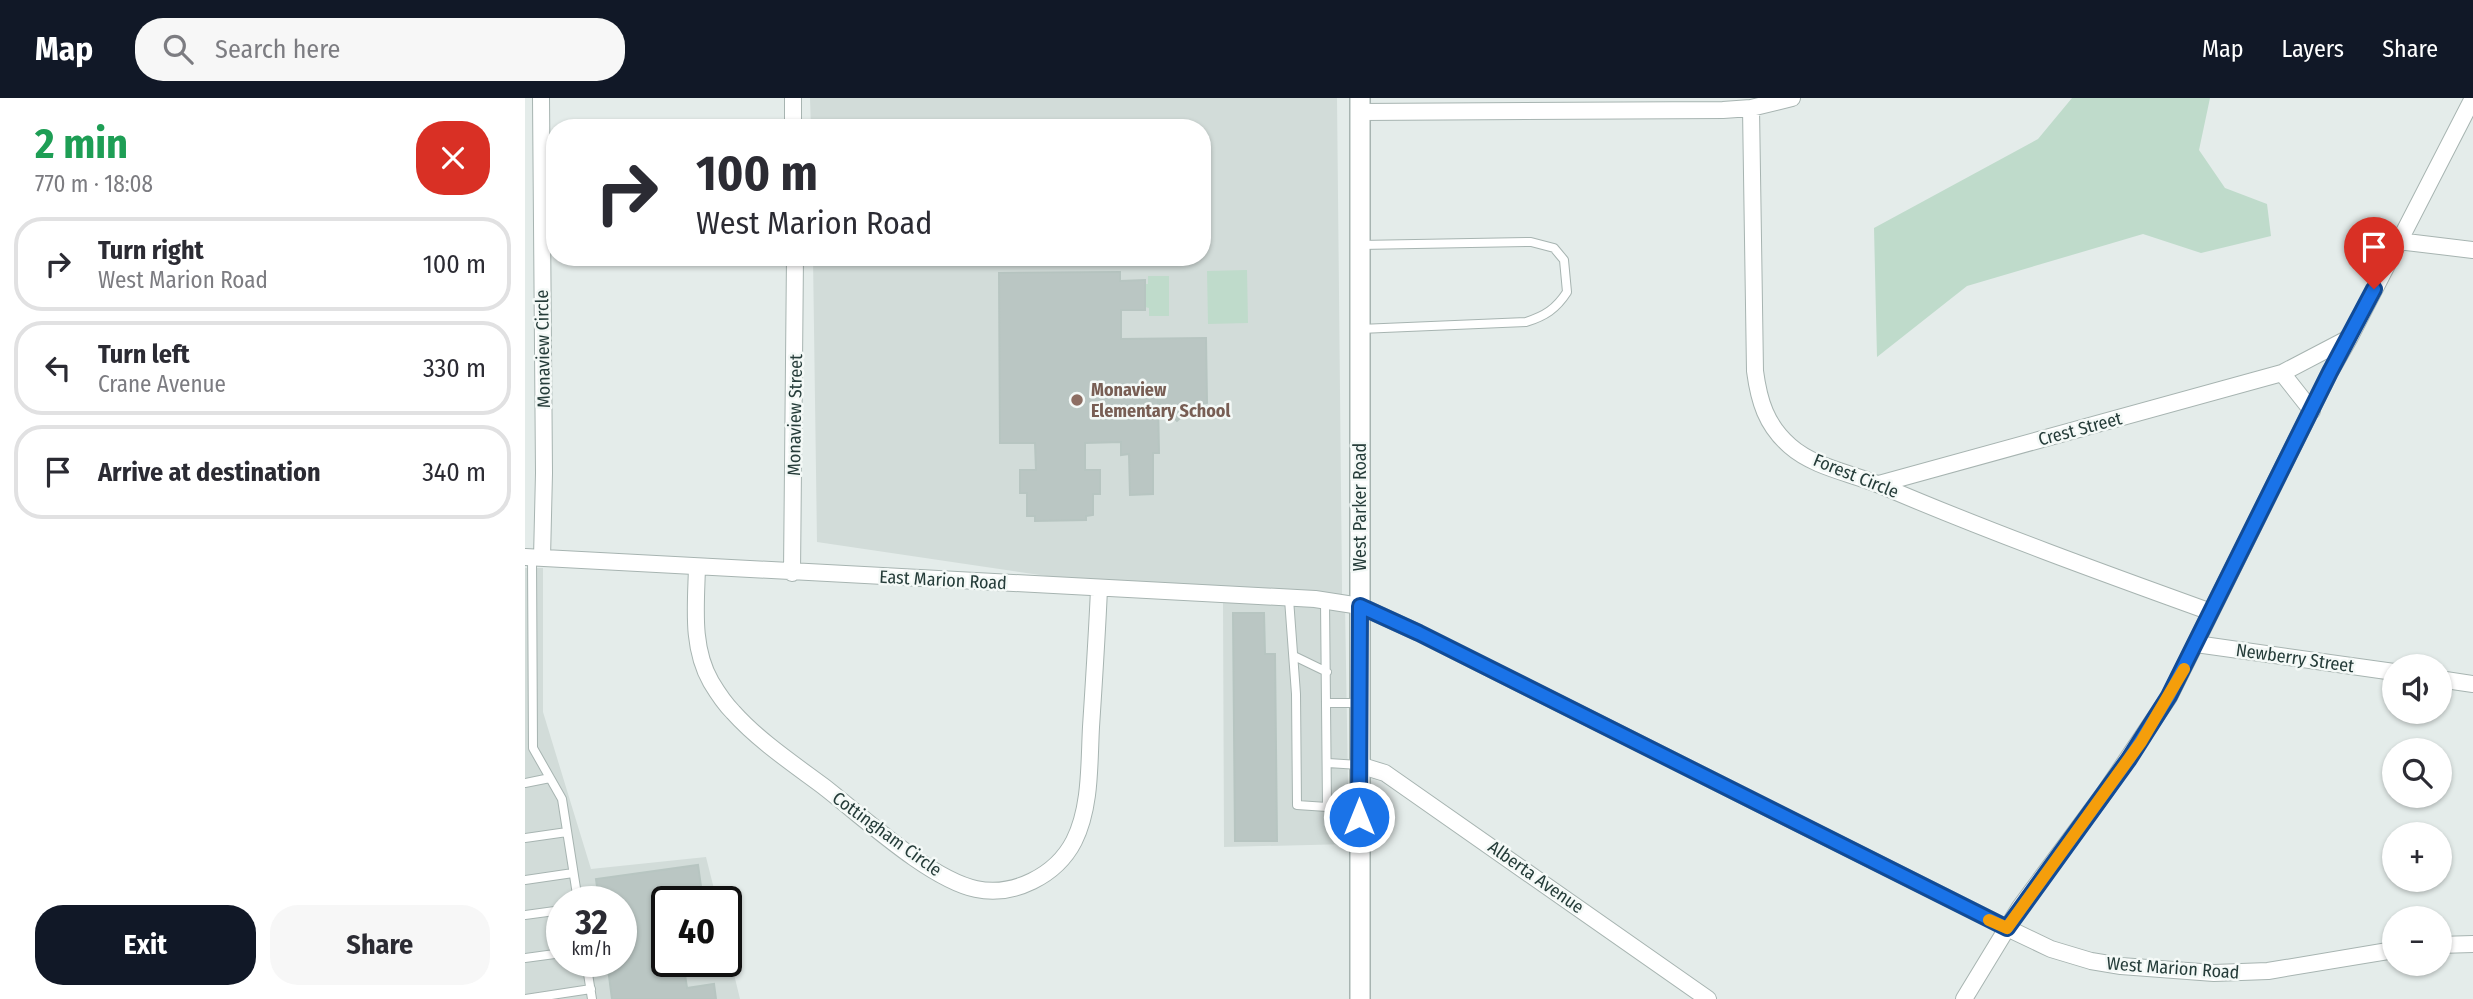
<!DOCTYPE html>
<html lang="en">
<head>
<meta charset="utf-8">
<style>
	:root { --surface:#fff; --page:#f7f7f7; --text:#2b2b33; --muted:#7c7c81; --line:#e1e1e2; --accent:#111827 }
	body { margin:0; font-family:"Fira Sans Condensed",sans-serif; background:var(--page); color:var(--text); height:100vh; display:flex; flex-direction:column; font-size:26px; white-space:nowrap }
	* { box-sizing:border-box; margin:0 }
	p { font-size:23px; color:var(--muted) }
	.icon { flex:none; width:38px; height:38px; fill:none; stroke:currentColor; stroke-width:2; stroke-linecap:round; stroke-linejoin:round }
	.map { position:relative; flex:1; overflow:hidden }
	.details { display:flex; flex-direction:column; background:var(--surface); width:525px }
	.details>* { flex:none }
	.guide { position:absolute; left:21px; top:21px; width:665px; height:147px; border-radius:28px; box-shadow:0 2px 5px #0004; background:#fff; color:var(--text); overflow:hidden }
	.fabs { position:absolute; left:1857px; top:556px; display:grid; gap:14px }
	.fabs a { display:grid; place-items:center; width:70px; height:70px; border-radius:50%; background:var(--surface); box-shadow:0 2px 5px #0004; font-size:35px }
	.speed { position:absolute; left:21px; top:788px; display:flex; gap:14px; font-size:35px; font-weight:700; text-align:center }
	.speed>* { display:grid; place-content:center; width:91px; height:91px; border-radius:50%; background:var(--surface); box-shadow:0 2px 5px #0004; line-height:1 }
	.speed small { font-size:18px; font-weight:400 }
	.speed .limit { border:4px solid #111; border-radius:10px; background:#fff; color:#111 }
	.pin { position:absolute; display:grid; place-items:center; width:60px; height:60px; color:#fff; margin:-72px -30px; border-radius:50% 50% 50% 0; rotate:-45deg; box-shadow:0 0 7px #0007 }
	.pin .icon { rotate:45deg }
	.me { position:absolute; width:77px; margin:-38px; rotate:0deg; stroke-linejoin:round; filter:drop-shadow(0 0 5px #0008) }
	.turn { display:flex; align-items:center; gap:24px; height:147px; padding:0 35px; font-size:32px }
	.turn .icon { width:91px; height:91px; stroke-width:2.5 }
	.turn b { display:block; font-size:49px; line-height:60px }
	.round { display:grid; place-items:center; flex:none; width:74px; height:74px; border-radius:28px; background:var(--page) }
	.headline { display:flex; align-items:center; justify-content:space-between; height:119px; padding:0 35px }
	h1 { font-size:42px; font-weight:700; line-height:52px; color:#1e9e55 }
	.action { display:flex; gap:14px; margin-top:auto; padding:14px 35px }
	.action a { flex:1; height:80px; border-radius:28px; background:var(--accent); color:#fff; font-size:28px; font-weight:700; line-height:80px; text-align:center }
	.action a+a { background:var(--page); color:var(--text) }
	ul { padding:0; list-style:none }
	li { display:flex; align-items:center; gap:21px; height:94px; margin:0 14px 10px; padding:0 21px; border:4px solid var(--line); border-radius:28px }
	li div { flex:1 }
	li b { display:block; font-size:26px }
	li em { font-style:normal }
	header { display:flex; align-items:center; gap:42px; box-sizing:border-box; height:98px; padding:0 35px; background:var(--accent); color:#fff }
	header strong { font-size:33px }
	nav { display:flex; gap:38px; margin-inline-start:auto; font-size:24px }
	.search { width:490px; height:63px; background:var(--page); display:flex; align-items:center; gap:18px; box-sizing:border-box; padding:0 24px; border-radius:28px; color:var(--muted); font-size:26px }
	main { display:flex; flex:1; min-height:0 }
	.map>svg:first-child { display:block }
	.built { fill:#d2dcd9; fill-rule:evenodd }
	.green { fill:#bfdbcb }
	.building { fill:#bac6c3; stroke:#b7c5c1; stroke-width:2 }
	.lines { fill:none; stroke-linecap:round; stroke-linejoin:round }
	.service-casing { stroke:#a7b4b1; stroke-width:10 }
	.minor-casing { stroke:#a7b4b1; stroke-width:18 }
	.tertiary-casing { stroke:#a7b4b1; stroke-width:22 }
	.service { stroke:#fff; stroke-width:8 }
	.minor { stroke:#fff; stroke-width:16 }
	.tertiary { stroke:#fff; stroke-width:19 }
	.route-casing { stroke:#114b97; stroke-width:18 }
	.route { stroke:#1a73e8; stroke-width:12 }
	.slow { stroke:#f59e0b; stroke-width:12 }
	.education-dot { fill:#8d6e63; stroke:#f4f9f7; stroke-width:2.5 }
	.labels { text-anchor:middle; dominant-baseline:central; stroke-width:5; stroke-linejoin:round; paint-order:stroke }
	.street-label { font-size:18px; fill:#253c39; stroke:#f4f9f7 }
	.education-label { font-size:18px; font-weight:bold; fill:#785e54; stroke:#f4f9f7; text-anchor:start }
</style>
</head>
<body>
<header>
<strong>Map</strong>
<div class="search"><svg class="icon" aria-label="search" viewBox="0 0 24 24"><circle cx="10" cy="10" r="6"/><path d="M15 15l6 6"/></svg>Search here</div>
<nav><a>Map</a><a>Layers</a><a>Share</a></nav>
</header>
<main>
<section class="details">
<div class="headline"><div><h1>2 min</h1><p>770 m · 18:08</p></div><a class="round" style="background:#d93025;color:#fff"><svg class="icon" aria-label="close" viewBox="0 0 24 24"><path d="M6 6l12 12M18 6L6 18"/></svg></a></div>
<ul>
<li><svg class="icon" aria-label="right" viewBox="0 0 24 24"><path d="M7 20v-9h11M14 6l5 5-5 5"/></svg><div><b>Turn right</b><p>West Marion Road</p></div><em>100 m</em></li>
<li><svg class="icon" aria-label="left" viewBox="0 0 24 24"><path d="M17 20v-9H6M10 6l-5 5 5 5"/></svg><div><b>Turn left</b><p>Crane Avenue</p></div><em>330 m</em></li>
<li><svg class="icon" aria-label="arrive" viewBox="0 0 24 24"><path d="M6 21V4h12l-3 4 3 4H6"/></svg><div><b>Arrive at destination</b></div><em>340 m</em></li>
</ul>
<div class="action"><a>Exit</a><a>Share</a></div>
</section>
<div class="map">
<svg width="1948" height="901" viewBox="0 0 1948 901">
	<rect width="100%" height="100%" fill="#e4ecea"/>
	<path class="built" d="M285,0H812L817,488V505L820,506L824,746L699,749L698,504L292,444L288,159H677V30H286Z
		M0,470H18V614L66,771L181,759L192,803H142V863H201V843L215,901H0ZM37,803H96V863H37Z"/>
	<path class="green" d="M1547,0H1685L1674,52L1700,90L1742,106L1746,138L1676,155L1618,136L1442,188L1352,259L1349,130L1513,41Z
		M722,172L723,225L683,226L682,173Z
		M623,178H644V218H624V210L620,209V186H623Z"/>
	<path class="building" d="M595,174V183L620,182V212H596V241L681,240L682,305L670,307L652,323L633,304L634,355H628V396L605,397L604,356L596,357V344L560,345V372H575V396H568V417L561,418V422L510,423V418H502V395H495V372H511L510,345H475L474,175Z
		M708,515H739L740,556H750L752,743H710Z
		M173,767L178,803H142V863H158L162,890L189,886L191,901H87L82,863H96V803H74L71,781Z"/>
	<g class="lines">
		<defs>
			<path id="service" d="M835,231L1001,224C1020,218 1031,211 1042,194L1039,162L1029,150L1006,144L835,147
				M7,460L8,650L37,701L53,803
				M764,501L771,596L772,707L802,709L800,503
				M769,558L802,574
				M803,605H834
				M803,665L834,667
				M0,685L25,680
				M0,740L42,734
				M0,782L48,775
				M0,817L37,812
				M0,860L37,855
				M61,863L67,901
				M0,901L66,891"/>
			<path id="minor" d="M16,0L19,375L17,460
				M268,0V30
				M1226,10L1230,273C1234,303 1241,327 1265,348C1290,370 1327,375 1357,388C1465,434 1575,474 1686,514
				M835,14L1198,12L1226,10L1267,0
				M1873,143L1948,152
				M1757,275L1787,313
				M1354,386L1757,275L1824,240
				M0,459L790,501L835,508L894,535L1482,830L1526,851L1566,863L1596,868L1689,875L1743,873L1869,852
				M172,469C171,508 166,549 186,584C192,594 199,605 208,614C233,642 267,665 298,688C337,718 404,781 451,791C488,799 531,778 549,743C566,709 564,666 566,629C569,583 572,537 574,491
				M267,475L270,159
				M1671,546L1869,574
				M1914,581L1948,586
				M834,667L860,675L1183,901
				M1914,847L1948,846
				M1439,901L1495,809L1580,694L1644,599L1805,274L1825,239L1948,0"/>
			<path id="tertiary" d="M835,0V901"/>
		</defs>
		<use href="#service" class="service-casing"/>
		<use href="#minor" class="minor-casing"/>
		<use href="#tertiary" class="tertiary-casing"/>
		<use href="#service" class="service"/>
		<use href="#minor" class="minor"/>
		<use href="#tertiary" class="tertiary"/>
	</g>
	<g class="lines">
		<defs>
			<path id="route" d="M834,719L835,508L894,535L1482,830L1604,661L1644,598L1805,274L1849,191"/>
		</defs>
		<use href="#route" class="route-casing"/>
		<use href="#route" class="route"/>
		<path class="slow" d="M1464,822L1482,830L1616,644L1659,571"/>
	</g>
	<circle class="education-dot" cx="552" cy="302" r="7"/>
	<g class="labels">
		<g class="street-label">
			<text transform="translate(18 251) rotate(-91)">Monaview Circle</text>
			<text transform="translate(270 317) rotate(-89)">Monaview Street</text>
			<text transform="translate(1555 331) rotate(-15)">Crest Street</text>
			<text transform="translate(1331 378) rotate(22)">Forest Circle</text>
			<text transform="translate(835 409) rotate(-90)">West Parker Road</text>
			<text transform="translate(418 482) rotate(3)">East Marion Road</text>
			<text transform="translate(1770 560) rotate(8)">Newberry Street</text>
			<text transform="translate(362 736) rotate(36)">Cottingham Circle</text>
			<text transform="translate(1011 779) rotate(35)">Alberta Avenue</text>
			<text transform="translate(1648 870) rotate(4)">West Marion Road</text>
		</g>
		<g class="education-label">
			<text x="566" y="292">Monaview<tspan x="566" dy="21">Elementary School</tspan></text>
		</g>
	</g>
</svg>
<div class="fabs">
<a><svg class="icon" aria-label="sound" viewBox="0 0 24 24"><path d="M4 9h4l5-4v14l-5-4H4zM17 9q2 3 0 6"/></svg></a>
<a><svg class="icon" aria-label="search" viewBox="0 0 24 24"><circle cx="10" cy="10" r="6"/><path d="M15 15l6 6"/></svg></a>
<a>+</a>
<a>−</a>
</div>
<div class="speed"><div>32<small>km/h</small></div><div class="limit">40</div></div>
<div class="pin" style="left:1849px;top:191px;background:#d93025"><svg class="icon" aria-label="arrive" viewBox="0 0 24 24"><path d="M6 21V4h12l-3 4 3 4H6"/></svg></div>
<svg class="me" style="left:834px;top:719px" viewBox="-20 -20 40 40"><circle r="17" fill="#1a73e8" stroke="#fff" stroke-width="3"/><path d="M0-11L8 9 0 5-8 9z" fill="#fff"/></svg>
<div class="guide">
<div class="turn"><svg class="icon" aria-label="right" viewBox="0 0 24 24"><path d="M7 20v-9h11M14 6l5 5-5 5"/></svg><div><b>100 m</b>West Marion Road</div></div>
</div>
</div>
</main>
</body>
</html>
